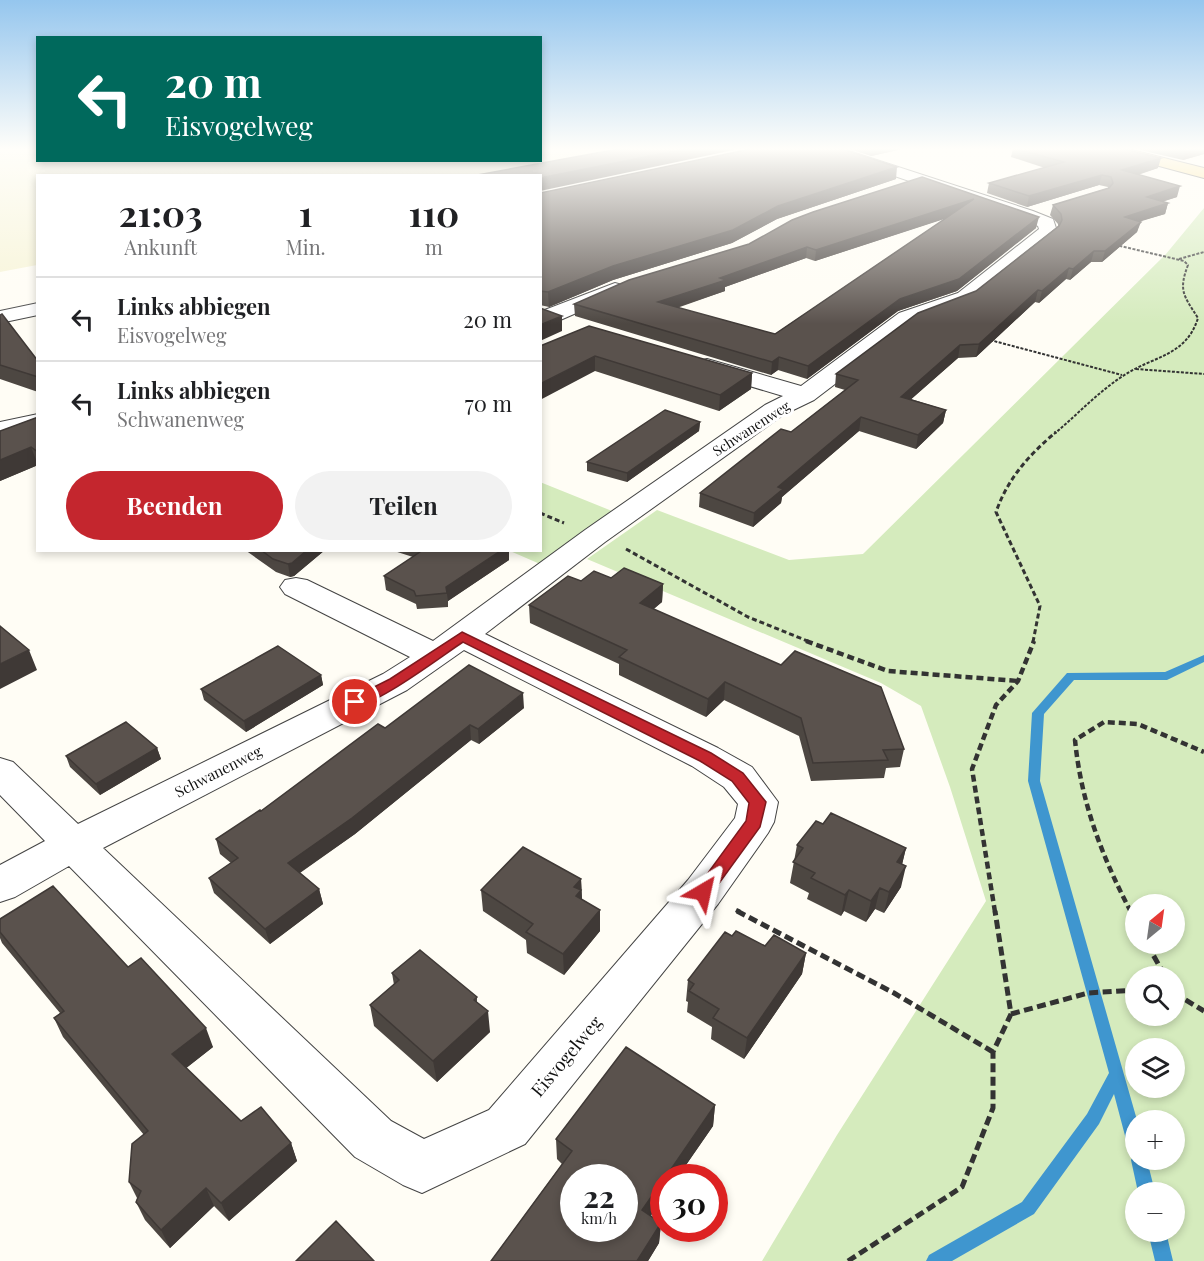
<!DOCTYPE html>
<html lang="de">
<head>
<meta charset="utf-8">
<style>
	:root { --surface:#fff; --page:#f2f2f2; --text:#202124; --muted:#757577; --line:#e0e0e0; --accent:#c4262e }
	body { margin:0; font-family:"Playfair Display",serif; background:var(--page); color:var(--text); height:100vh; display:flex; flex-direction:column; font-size:22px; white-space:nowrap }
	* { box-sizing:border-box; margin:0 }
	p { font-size:20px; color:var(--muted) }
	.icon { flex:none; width:33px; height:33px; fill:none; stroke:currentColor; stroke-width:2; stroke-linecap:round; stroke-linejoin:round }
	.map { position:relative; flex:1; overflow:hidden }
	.sheet { position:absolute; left:36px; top:174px; width:506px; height:378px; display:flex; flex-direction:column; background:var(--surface); border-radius:0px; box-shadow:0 3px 9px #0003 }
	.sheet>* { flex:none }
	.banner { position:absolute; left:36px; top:36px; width:506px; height:126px; border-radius:0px; box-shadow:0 3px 9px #0003; background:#00695c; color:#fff; overflow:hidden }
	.needle { width:39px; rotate:29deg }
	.buttons { position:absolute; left:1125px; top:894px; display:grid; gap:12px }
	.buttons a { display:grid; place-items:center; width:60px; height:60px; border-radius:50%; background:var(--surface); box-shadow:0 3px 9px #0003; font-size:30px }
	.speed { position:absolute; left:560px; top:1164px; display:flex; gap:12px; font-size:30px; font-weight:700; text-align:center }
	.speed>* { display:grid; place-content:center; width:78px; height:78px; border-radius:50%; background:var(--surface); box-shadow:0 3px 9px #0003; line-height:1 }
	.speed small { font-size:15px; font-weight:400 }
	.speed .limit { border:9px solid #d22; background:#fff; color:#111 }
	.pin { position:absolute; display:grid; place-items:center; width:51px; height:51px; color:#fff; margin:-26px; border:3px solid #fff; border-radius:50%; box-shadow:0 2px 6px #0007 }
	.me { position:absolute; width:66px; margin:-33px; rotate:36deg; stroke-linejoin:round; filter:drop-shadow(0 0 4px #0008) }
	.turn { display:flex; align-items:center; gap:21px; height:126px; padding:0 30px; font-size:27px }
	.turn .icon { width:78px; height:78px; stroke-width:2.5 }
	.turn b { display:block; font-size:42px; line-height:51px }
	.eta { display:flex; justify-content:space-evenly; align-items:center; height:102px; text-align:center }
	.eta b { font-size:36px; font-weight:700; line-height:42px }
	.cta { display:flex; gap:12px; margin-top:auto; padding:12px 30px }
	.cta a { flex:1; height:69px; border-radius:36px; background:var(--accent); color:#fff; font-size:24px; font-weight:700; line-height:69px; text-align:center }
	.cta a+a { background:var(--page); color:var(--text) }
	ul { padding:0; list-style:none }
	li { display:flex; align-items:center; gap:18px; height:84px; padding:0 30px; border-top:2px solid var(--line) }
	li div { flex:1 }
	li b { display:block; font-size:22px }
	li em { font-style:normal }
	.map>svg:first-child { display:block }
	.farmland { fill:#f6f3d4 }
	.green { fill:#d5ebbd; fill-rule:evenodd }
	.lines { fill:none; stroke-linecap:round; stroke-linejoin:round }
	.stream { fill:#3f96cf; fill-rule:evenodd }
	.minor-casing { stroke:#444; stroke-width:2 }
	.major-casing { stroke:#222; stroke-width:2 }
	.path-far3 { stroke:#333; stroke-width:2; stroke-dasharray:3 1.5; stroke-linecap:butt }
	.path-far2 { stroke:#333; stroke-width:3; stroke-dasharray:5 3; stroke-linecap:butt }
	.path-far1 { stroke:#333; stroke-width:4.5; stroke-dasharray:7 4; stroke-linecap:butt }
	.path { stroke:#333; stroke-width:5; stroke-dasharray:9 4.5; stroke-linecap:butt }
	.minor { fill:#fff; fill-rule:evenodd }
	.major { fill:#f9d66b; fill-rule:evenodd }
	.wall { fill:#4d4742; fill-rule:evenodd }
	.shaded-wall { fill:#3f3936 }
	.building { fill:#5a524d; stroke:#3f3936; stroke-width:1.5; fill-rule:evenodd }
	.route { fill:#c4262e; stroke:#7f191e; stroke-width:1.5 }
	.labels { text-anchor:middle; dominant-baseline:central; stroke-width:6; stroke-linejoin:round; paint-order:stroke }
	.far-street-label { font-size:14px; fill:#111; stroke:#fff }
	.street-label { font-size:15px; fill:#111; stroke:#fff }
	.near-street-label { font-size:18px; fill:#111; stroke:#fff }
</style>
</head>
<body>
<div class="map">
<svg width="1204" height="1261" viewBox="0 0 1204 1261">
	<rect width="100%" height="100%" fill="#fffdf5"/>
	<path class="farmland" d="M0,148H37L38,160H540V148H622L483,176H38L37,265L0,272Z"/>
	<path class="green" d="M1204,208V1261H762L837,1135L986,901L950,787L921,706L881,683L587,559L657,510L789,560L863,554L1166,254ZM1136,904H1174V944H1136ZM1136,976H1174V1016H1136ZM1136,1048H1174V1088H1136ZM1136,1120H1174V1160H1136ZM1136,1192H1174V1232H1136Z
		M540,482L612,511L540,564L510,551L540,550Z"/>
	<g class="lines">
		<path class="stream" d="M1204,655V662L1167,680H1074L1044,714L1040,781L1137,1120H1136V1160H1147L1155,1192H1138L1131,1160L1134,1154L1130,1153L1128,1147L1114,1094L1099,1124L1034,1214L952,1261H926L929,1255L1022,1202L1087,1114L1109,1073L1028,781L1032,713L1067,673L1165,672Z
			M1148,1232H1166L1173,1261H1155Z"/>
		<defs>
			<path id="minor" d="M819,148H840L1033,211L1053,219L1057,231L972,301L915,323L814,400L783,415L605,542L485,634L718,748L752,767L778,802L774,822L768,833L718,904L525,1144L422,1193L403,1185L355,1157L69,866L15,897L0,902V865L45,841L0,795V758L13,762L78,824L383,674L410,657L285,594L280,587L285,580L296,578L307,580L433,641L585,530L765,405L783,396L699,371L695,366L699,361L707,359L801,386L899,313L958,293L1039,229L1038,226L1021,219L821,151ZM464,650L692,766L724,787L738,804L735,818L688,880L489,1110L424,1139L391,1121L103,848L407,690Z
				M615,283L622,285L625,289L622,293L558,321L550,322L542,321L540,317L542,311Z
				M38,303V315L0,323V311Z
				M38,414V430L0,438V422Z"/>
			<path id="major" d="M1100,148H1124L1204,168V178L1103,151Z"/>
		</defs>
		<use href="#minor" class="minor-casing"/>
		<use href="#major" class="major-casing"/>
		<path class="path-far3" d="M1179,259L1204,252
			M990,340L1122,375
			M1136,369L1204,374
			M1054,434C1077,415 1098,392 1123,376C1152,356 1186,357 1198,318C1184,296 1178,291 1188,265L1184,261L1116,245"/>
		<path class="path-far2" d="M540,513L564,523
			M626,549L748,617L810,642
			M1033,642L1040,606L996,512C1008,478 1029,455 1056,432"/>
		<path class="path-far1" d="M806,641L888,671L1018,681
			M736,910L740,912
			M995,912L972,769L996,705L1018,681L1034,641
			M1131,912C1102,857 1081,802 1075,740L1104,722L1138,724L1204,752"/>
		<path class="path" d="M737,911L894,993L993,1052
			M1130,911L1136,922
			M1147,944L1165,976
			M1174,993L1204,1011
			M1011,1014L1088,993L1136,990
			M848,1261L962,1187L993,1108V1052L1011,1014L995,911"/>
		<use href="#minor" class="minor"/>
		<use href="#major" class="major"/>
	</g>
	<path class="wall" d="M846,148H907L871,156Z
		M1013,148L1158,168L1138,175L1177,197L1162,202L1168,203L1165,214L1140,221L1137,232L1102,262H1091L1070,280L1066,279L1039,303L1035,302L976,357L958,358L911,399L946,410L943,423L916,449L859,431L782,497L781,503L753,527L699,507L700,493L791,432L845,390L835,387L836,374L976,291L1058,226V224L1050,215L1053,205L1108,188V187L1099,185L1027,207L987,193L989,183L1045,168L1011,157Z
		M1131,148H1204V154L1183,160Z
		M922,177L1036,228L957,291L898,311L807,379L778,370L771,375L575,316L574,304L749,244ZM946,218L775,334L677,308L725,291V287L806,258L815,261Z
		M896,179L777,219L732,243L613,280L549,307L540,305V193Z
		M0,315L38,361V392L0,379Z
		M540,346L752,373L751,389L719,411L595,371Z
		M38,417V465L0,481V431Z
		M700,422L699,431L627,482L587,471V462Z
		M245,550H325L294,576L290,577L276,572Z
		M391,550H509V560L448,601V607L417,609L416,604L386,590L384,576L413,557Z
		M611,578L663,584L662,602L653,609L904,749L900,767L886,768L884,778L811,781L799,736L724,700L706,717L619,675V664L530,623L529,605L581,581Z
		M321,675L323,685L246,732L204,700L201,689Z
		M524,708L479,744L471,740L355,834L300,873L319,889L323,904L270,944L214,893L209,878L231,863L220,854L216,839L261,811L385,728Z
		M157,748L161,759L100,795L70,767L66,756Z
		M823,824L906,848L902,864L901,887L884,913L875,909L866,922L844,911L841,916L807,899L809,893L790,883L797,845Z
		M581,879L582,900L600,910V931L564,975L527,953L526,940L483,911L481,890Z
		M0,919L128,967L213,1047L186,1068L241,1121L291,1143L297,1161L229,1221L214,1206L170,1248L145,1220L136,1202L137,1198L129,1182L144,1135L63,1037L54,1018L60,1013L2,943L0,938Z
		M732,936L765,946L806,953L802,974L744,1059L711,1039L712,1027L687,1012L688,1002L686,1001L688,980Z
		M392,973L477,997V1002L490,1032L437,1082L374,1026L370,1005L394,985Z
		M715,1105L713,1126L677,1178H663L651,1216L661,1223L659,1243L648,1261H491L562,1164L557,1159L556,1139Z"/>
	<path class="shaded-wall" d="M690,148H743L540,191V178Z
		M872,148H907L871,156Z
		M1197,148H1204V154L1183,160L1186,151Z
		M1161,158L1158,168L1119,180L1122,170Z
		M897,167L896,179L777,219L732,243L613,280L549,307L548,292L613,266L778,206Z
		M1102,175L1099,185L1027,207L1029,196Z
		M1180,186L1177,197L1144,207L1147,197Z
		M974,199L972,210L815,261L816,250Z
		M1168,203L1165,214L1122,227L1125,217Z
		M1039,217L1036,228L957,291L898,311L807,379L808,366L900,299Z
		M1141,222L1137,232L1102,262L1105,251Z
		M807,247L806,258L725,287V291L657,314L658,302L720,278Z
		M1094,251L1091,262L1070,280L1073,269Z
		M1069,268L1066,279L1039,303L1042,291Z
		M1038,290L1035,302L976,357L979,344Z
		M562,316V331L540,341V325Z
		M960,345L958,358L899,410L901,397Z
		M595,356V371L540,400V384Z
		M779,357L778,370L771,375L772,362Z
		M752,373L751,389L719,411L720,395Z
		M946,410L943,423L916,449L918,435Z
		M861,417L859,431L782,497L781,503L753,527L754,513L778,487Z
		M700,422L699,431L627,482V473Z
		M31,447L38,465L0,481V460Z
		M307,550H325L294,576L290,577L288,564Z
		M502,550H509V560L448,601L446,587Z
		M663,584L662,602L640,621V603Z
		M29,650L37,670L0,689V664Z
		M321,675L323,685L246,732L244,721Z
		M725,682L724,700L706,717L708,699Z
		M523,693L524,708L479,744L478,729Z
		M470,725L471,740L355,834L292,878L288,863Z
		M157,748L161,759L100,795L96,784Z
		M906,848L901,869L897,862Z
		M906,866L901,887L884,913L889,892Z
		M581,879L582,900L576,917L574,887Z
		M880,888L875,909L866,922L871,901Z
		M319,889L323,904L270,944L265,929Z
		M849,890L844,911L841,916L845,895Z
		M600,910V931L564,975L563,954Z
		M806,953L802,974L744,1059L747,1038Z
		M488,1011L490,1032L437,1082L433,1061Z
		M206,1028L213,1047L180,1073L172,1054Z
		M715,1105L713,1126L677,1178H665Z
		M291,1143L297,1161L229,1221L221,1203Z
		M663,1180V1198L641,1230L642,1210Z
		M206,1188L214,1206L170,1248L161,1230Z
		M661,1223L659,1243L648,1261H637Z"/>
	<path class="building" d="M634,148H690L540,178V176H472L618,149L621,150Z
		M755,148H839L897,167L778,206L733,230L613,266L548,292L540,291V193Z
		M1013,148H1120L1161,158L1122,170L1180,186L1147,197L1168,203L1125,217L1141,222L1105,251H1094L1073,269L1069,268L1042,291L1038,290L979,344L960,345L901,397L946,410L918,435L861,417L778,487L783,489L754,513L700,493L781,429L791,432L858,380L836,374L918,313L976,291L1059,226L1062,220L1061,214L1053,205L1109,188L1113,183L1111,177L1102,175L1029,196L989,183L1064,162Z
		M1173,148H1197L1186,151Z
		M922,177L1039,217L959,279L900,299L808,366L779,357L772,362L574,304L629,280L749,244L792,220L813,212ZM974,199L775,334L658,302L726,280L720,278L807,247L816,250Z
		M540,308L562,316L540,325Z
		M2,314L38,361V377L0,365V315Z
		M589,326L752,373L720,395L595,356L540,384V346Z
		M665,410L700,422L627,473L587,462Z
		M38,417V452L31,447L0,460V431Z
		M261,550H307L292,563L288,564L273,559Z
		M423,550H502L446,587L447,593L416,596L414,591L384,576Z
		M624,568L663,584L640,603L781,665L795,651L881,687L904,749L883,750L888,760L813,763L801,718L725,682L708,699L619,657L627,650L529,605L568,576L581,581L594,571L611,578Z
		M0,626L29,650L0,664Z
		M278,646L321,675L244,721L201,689Z
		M469,665L523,693L478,729L470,725L352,818L288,863L319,889L265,929L209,878L238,858L216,839L260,810L261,811L378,724L385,728Z
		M126,722L157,748L96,784L66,756Z
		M831,813L906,848L897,862L906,866L889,892L880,888L871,901L849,890L845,895L811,878L815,873L793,862L803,848L797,845L816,821L823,824Z
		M523,847L581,879L574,887L581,890L576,896L600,910L563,954L526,932L533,924L481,890Z
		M53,886L128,967L141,958L206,1028L172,1054L241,1121L261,1107L291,1143L221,1203L206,1188L161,1230L136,1202L141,1191L129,1182L132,1144L148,1131L54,1018L64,1011L0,932V919Z
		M736,931L765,946L774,935L806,953L747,1038L713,1018L719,1009L689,991L694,984L688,980L725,932L732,936Z
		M420,950L477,997L474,1000L488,1011L433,1061L370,1005L399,980L392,973Z
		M626,1047L715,1105L665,1178H663V1180L642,1210L661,1223L637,1261H491L572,1151L556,1139ZM573,1178H624V1228H573Z
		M336,1221L374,1261H296Z"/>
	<linearGradient id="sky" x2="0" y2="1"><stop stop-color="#95c6ee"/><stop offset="0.46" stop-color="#fffefa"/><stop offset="1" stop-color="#fffefa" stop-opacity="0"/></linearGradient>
	<rect width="1204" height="324" fill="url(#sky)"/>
	<path class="route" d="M462,632L711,753L743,773L766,802L760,827L709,897L703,899L697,897L694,892L746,821L749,803L732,781L700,761L463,642C443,655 370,711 350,706L348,702L350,699L390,679Z"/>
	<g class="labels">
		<g class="far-street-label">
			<text transform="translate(751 428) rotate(-33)">Schwanenweg</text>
		</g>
		<g class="street-label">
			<text transform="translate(218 771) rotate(-27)">Schwanenweg</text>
		</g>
		<g class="near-street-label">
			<text transform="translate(566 1056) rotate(-50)">Eisvogelweg</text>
		</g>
	</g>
</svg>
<div class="buttons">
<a><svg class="needle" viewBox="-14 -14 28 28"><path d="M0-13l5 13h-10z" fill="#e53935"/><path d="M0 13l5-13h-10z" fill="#757577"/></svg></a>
<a><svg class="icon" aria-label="search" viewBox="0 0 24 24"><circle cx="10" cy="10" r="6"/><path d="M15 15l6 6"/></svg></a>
<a><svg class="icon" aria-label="layers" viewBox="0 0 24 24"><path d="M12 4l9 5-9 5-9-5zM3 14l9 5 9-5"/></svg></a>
<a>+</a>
<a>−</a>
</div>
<div class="speed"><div>22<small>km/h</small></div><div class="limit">30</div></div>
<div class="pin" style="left:355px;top:702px;background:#d93025"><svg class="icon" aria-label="arrive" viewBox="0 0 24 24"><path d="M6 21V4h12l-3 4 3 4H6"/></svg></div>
<svg class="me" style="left:703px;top:892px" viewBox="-20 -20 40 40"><path d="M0-17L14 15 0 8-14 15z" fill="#c4262e" stroke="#fff" stroke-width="4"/></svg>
<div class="banner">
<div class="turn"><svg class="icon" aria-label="left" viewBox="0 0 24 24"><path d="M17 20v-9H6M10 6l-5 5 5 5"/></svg><div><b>20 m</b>Eisvogelweg</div></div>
</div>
<section class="sheet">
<div class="eta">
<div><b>21:03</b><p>Ankunft</p></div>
<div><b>1</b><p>Min.</p></div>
<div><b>110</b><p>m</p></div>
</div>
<ul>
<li><svg class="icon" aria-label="left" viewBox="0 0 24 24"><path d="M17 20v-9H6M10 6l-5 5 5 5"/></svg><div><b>Links abbiegen</b><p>Eisvogelweg</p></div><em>20 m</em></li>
<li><svg class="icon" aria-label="left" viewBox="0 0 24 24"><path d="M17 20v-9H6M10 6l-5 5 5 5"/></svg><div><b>Links abbiegen</b><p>Schwanenweg</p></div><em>70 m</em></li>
</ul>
<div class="cta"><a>Beenden</a><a>Teilen</a></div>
</section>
</div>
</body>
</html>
